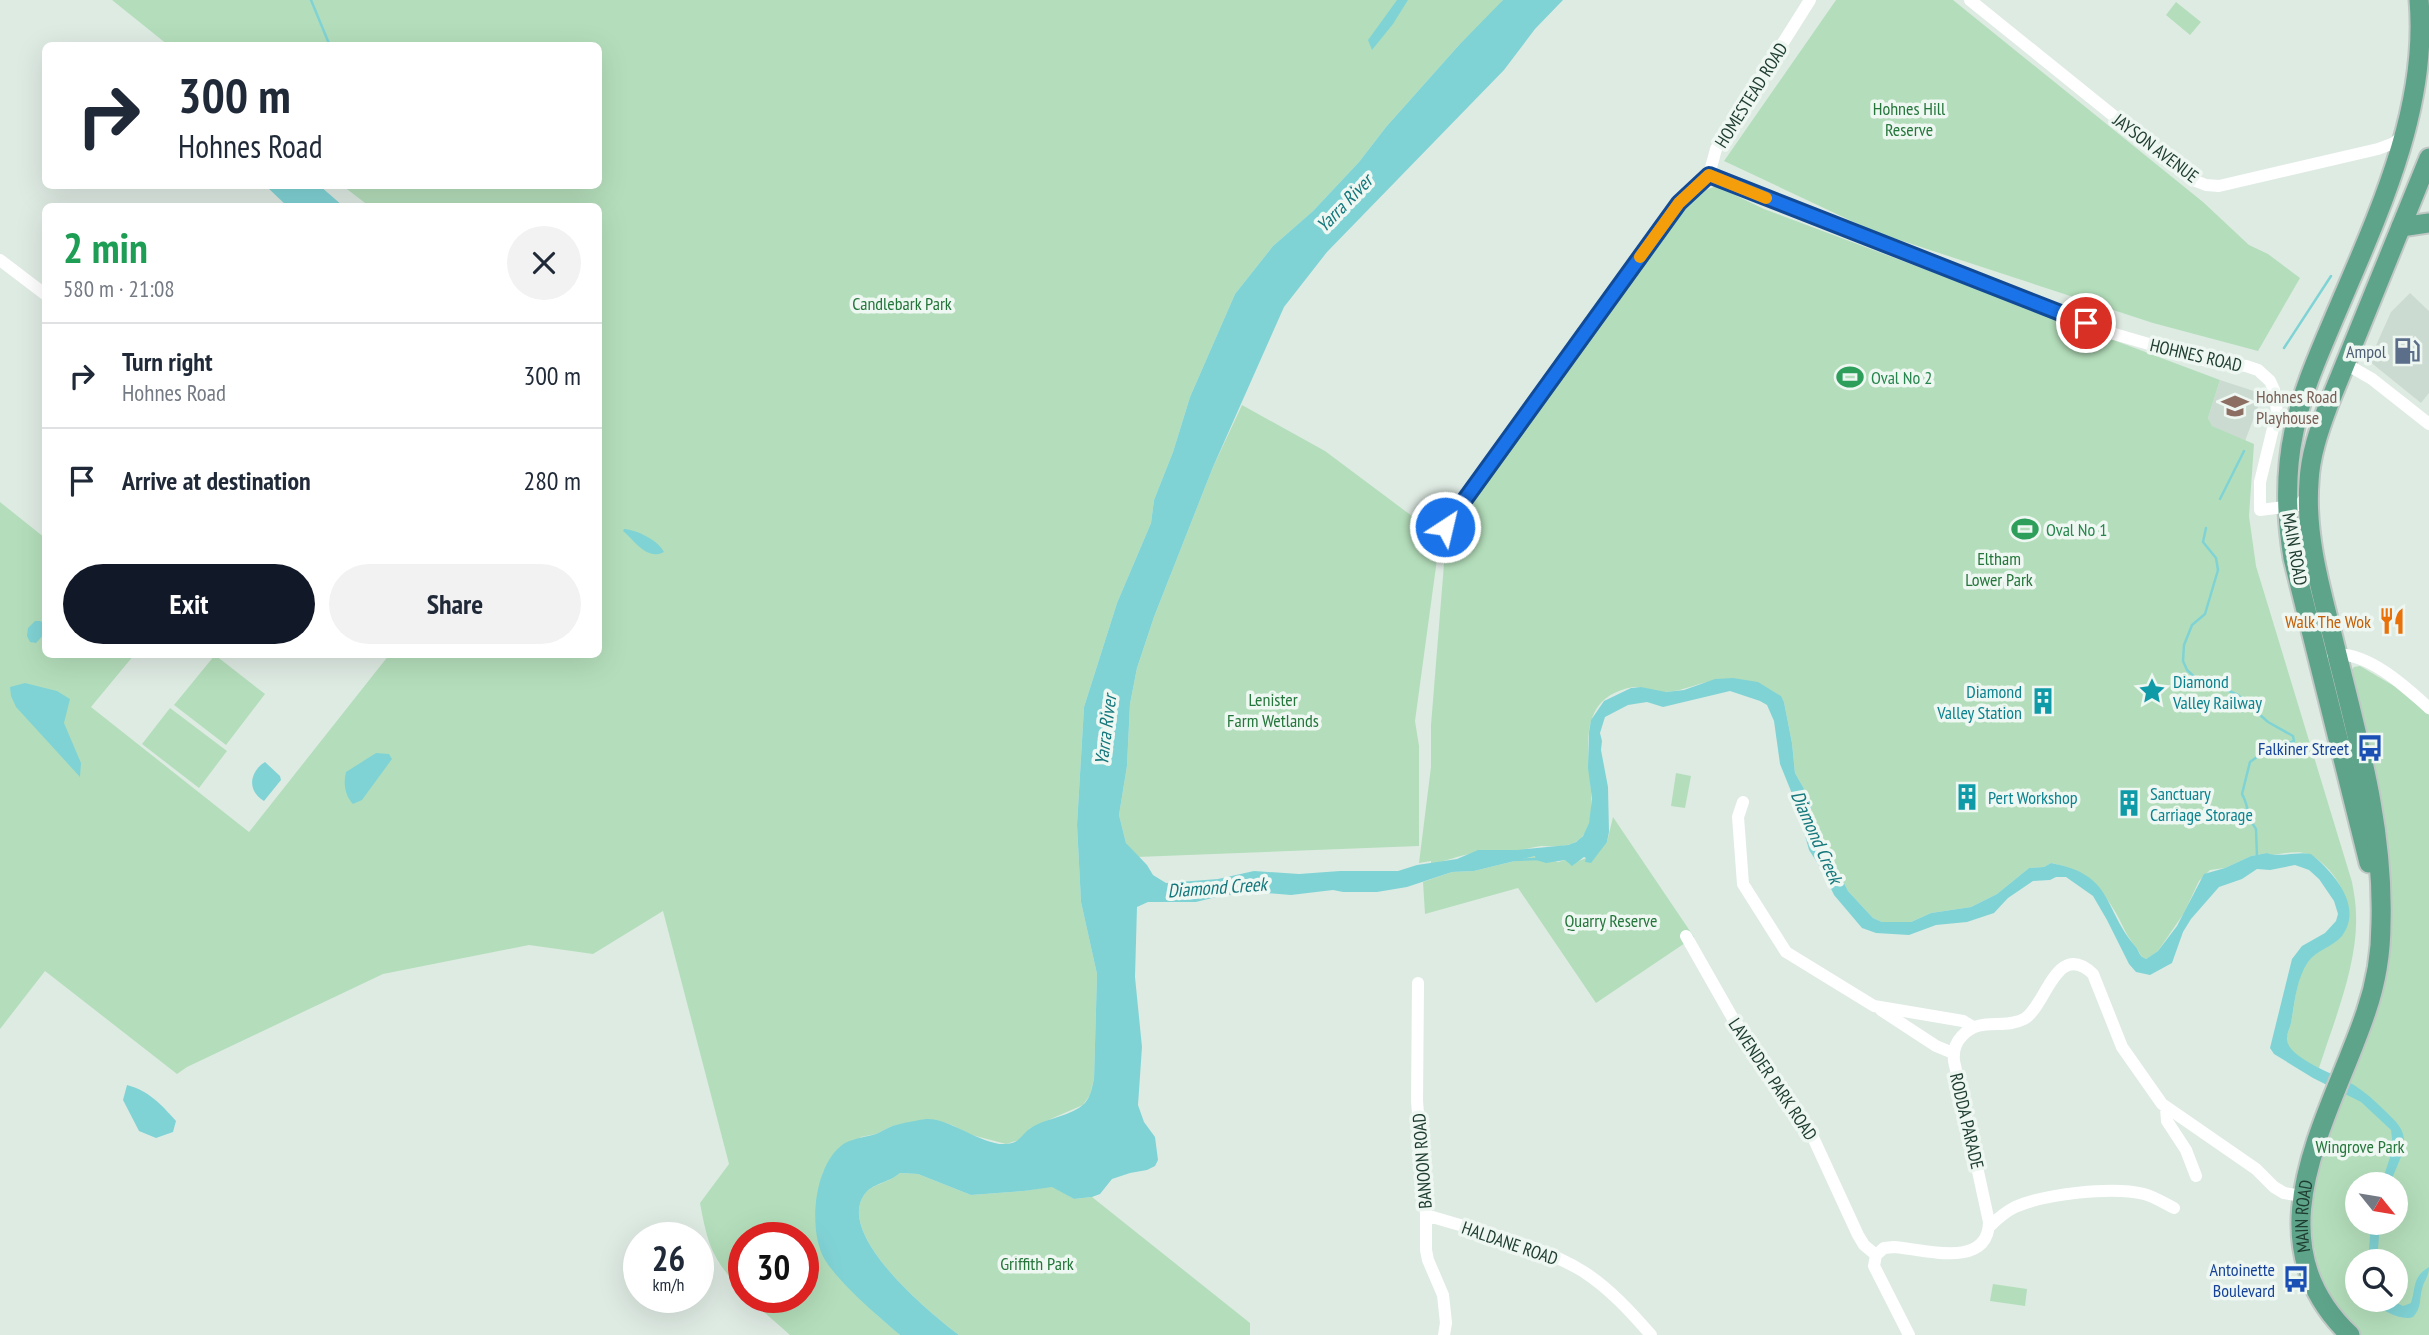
<!DOCTYPE html>
<html lang="en">
<head>
<meta charset="utf-8">
<style>
	:root { --surface:#fff; --page:#f2f2f3; --text:#1f2937; --muted:#747a83; --line:#e0e1e3; --accent:#111827 }
	body { margin:0; font-family:"PT Sans Narrow",sans-serif; background:var(--page); color:var(--text); height:100vh; display:flex; flex-direction:column; font-size:26px; white-space:nowrap }
	* { box-sizing:border-box; margin:0 }
	p { font-size:23px; color:var(--muted) }
	.icon { flex:none; width:38px; height:38px; fill:none; stroke:currentColor; stroke-width:2; stroke-linecap:round; stroke-linejoin:round }
	.map { position:relative; flex:1; overflow:hidden }
	.details { position:absolute; left:42px; top:203px; width:560px; height:455px; display:flex; flex-direction:column; background:var(--surface); border-radius:10px; box-shadow:0 7px 28px #0002 }
	.details>* { flex:none }
	.top-card { position:absolute; left:42px; top:42px; width:560px; height:147px; border-radius:10px; box-shadow:0 7px 28px #0002; background:#fff; color:var(--text); overflow:hidden }
	.needle { width:46px; rotate:120deg }
	.fabs { position:absolute; left:2345px; top:1172px; display:grid; gap:14px }
	.fabs a { display:grid; place-items:center; width:63px; height:63px; border-radius:50%; background:var(--surface); box-shadow:0 7px 28px #0002; font-size:35px }
	.speed { position:absolute; left:623px; top:1222px; display:flex; gap:14px; font-size:35px; font-weight:700; text-align:center }
	.speed>* { display:grid; place-content:center; width:91px; height:91px; border-radius:50%; background:var(--surface); box-shadow:0 7px 28px #0002; line-height:1 }
	.speed small { font-size:18px; font-weight:400 }
	.speed .limit { border:10px solid #d22; background:#fff; color:#111 }
	.pin { position:absolute; display:grid; place-items:center; width:60px; height:60px; color:#fff; margin:-30px; border:4px solid #fff; border-radius:50%; box-shadow:0 2px 7px #0007 }
	.me { position:absolute; width:77px; margin:-38px; rotate:35deg; stroke-linejoin:round; filter:drop-shadow(0 0 5px #0008) }
	.turn { display:flex; align-items:center; gap:24px; height:147px; padding:0 21px; font-size:32px }
	.turn .icon { width:91px; height:91px; stroke-width:2.5 }
	.turn b { display:block; font-size:49px; line-height:60px }
	.round { display:grid; place-items:center; flex:none; width:74px; height:74px; border-radius:37px; background:var(--page) }
	.head { display:flex; align-items:center; justify-content:space-between; height:119px; padding:0 21px }
	h1 { font-size:42px; font-weight:700; line-height:52px; color:#1e9e55 }
	.primary-button { display:flex; gap:14px; margin-top:auto; padding:14px 21px }
	.primary-button a { flex:1; height:80px; border-radius:42px; background:var(--accent); color:#fff; font-size:28px; font-weight:700; line-height:80px; text-align:center }
	.primary-button a+a { background:var(--page); color:var(--text) }
	ul { padding:0; list-style:none }
	li { display:flex; align-items:center; gap:21px; height:105px; padding:0 21px; border-top:2px solid var(--line) }
	li div { flex:1 }
	li b { display:block; font-size:26px }
	li em { font-style:normal }
	.map>svg:first-child { display:block }
	.built { fill:#ccdbd2 }
	.green { fill:#b4debb; fill-rule:evenodd }
	.water { fill:#80d3d5 }
	.lines { fill:none; stroke-linecap:round; stroke-linejoin:round }
	.stream { stroke:#80d3d5; stroke-width:2.5 }
	.primary-casing { stroke:#c0c8c5; stroke-width:23 }
	.minor { stroke:#fff; stroke-width:12 }
	.primary { stroke:#5ea48a; stroke-width:19 }
	.route-casing { stroke:#114b97; stroke-width:18 }
	.route { stroke:#1a73e8; stroke-width:12 }
	.slow { stroke:#f59e0b; stroke-width:12 }
	.labels { text-anchor:middle; dominant-baseline:central; stroke-width:7; stroke-linejoin:round; paint-order:stroke }
	.street-label { font-size:18px; fill:#1e3c30; stroke:#eef7f2 }
	.park-label { font-size:18px; fill:#25763b; stroke:#eef7f2 }
	.service-label { font-size:18px; fill:#4e5e75; stroke:#eef7f2; text-anchor:end }
	.leisure-label { font-size:18px; fill:#27864d; stroke:#eef7f2; text-anchor:start }
	.education-label { font-size:18px; fill:#785e54; stroke:#eef7f2; text-anchor:start }
	.food-label { font-size:18px; fill:#c56008; stroke:#eef7f2; text-anchor:end }
	.culture-label { font-size:18px; fill:#0d838f; stroke:#eef7f2; text-anchor:start }
	.transit-label { font-size:18px; fill:#164399; stroke:#eef7f2; text-anchor:end }
	.water-label { font-size:19px; font-style:italic; fill:#14777c; stroke:#eef7f2 }
</style>
</head>
<body>
<div class="map">
<svg width="2429" height="1335" viewBox="0 0 2429 1335">
	<rect width="100%" height="100%" fill="#deebe3"/>
	<path class="built" d="M2410,293L2429,311V393L2421,403L2369,361L2391,312Z
		M2220,380L2263,394L2245,441L2211,426L2208,418Z"/>
	<path class="green" d="M112,0H1503L1497,8L1459,45L1386,127L1359,162L1313,211L1273,246L1235,294L1190,397L1173,452L1154,500L1151,523L1117,603L1084,707L1077,825L1081,902L1097,974L1094,1079L1090,1095L1083,1105L1030,1128L1022,1139L1006,1144L968,1134L952,1125L928,1119L892,1126L876,1134L861,1137L823,1172L821,1184L877,1315L900,1335H790L748,1298L803,1297V1237H744V1293C713,1260 708,1247 700,1203L729,1164L663,911L593,954L529,945L383,974L187,1067L177,1074L45,971L0,1029V502L45,538L46,654L134,655L91,707L249,832L389,655L598,654V206H369L343,186H598V46L168,45Z
		M1836,0H1953L2203,202L2249,245L2268,254L2300,278L2258,351L2153,323L1875,232L1724,161Z
		M2176,2L2201,22L2190,35L2166,15Z
		M1716,186L1764,209L2220,380L2208,418L2212,426L2254,444L2249,516L2256,566L2352,882C2354,893 2356,904 2356,915C2358,964 2334,1021 2319,1068C2310,1064 2288,1053 2286,1042C2286,1036 2289,1031 2290,1026C2296,1005 2294,979 2309,960C2318,949 2335,946 2343,934C2359,907 2334,865 2308,854C2297,850 2283,854 2271,855L2267,853L2251,856L2225,868L2210,870L2199,881L2184,913L2158,951L2146,959C2139,956 2140,952 2136,947C2127,937 2123,926 2117,915C2102,887 2082,869 2051,863L2044,867L2029,868L1997,894L1971,907L1931,913L1911,922H1882L1873,918L1848,891L1813,820L1810,799L1795,773L1792,743L1784,702C1774,684 1745,685 1726,681C1705,678 1686,692 1664,692C1654,692 1644,686 1633,687C1547,703 1619,812 1577,841C1566,848 1554,846 1541,846C1533,847 1524,850 1515,851C1506,852 1497,850 1489,851C1471,852 1454,858 1437,863L1431,864V861L1419,863L1431,767V725L1446,539L1662,230L1693,195Z
		M1242,405L1325,451L1440,537L1415,721L1419,746V846L1137,857L1126,843L1119,815L1127,766L1130,704L1137,668L1154,617L1213,467Z
		M215,655L265,694L226,745L174,705Z
		M2360,666L2394,686L2429,715V1335H2356L2342,1321L2316,1272V1256L2308,1220L2322,1145L2383,978L2351,671L2354,667ZM2357,1185H2396V1223H2357ZM2357,1262H2396V1300H2357Z
		M170,708L227,751L199,788L142,744Z
		M1676,773L1691,776L1685,808L1671,806Z
		M1613,817L1694,937L1596,1003L1518,888L1425,914L1423,882L1452,872L1474,871L1535,856L1558,862L1565,860L1576,862L1586,858L1607,842Z
		M900,1173L918,1174L971,1195L1024,1191L1052,1186L1074,1199L1092,1197L1250,1323V1335H959C931,1314 836,1236 864,1195C871,1184 889,1183 900,1173Z
		M1993,1284L2027,1289L2025,1306L1990,1301Z"/>
	<path class="water" d="M1397,0H1408L1393,24L1372,50L1368,40Z
		M1503,0H1563L1535,29L1504,70L1327,252L1284,307L1213,467L1154,617L1137,668L1130,704L1127,766L1119,815L1126,843L1147,865L1153,875L1166,883L1218,879L1254,871L1299,874L1340,871H1398L1417,865L1457,859L1478,850H1517L1568,845L1576,842L1583,836L1589,823L1592,799L1588,768L1589,732L1591,720L1604,701L1631,688L1641,687L1666,692L1684,690L1715,679L1733,678L1758,682L1781,696L1784,702L1792,743L1795,773L1810,799L1813,820L1848,891L1873,918L1882,922H1911L1931,913L1971,907L1997,894L2029,868L2044,867L2051,863C2115,875 2102,908 2136,947C2140,953 2139,956 2146,959L2158,951L2177,926L2204,874L2225,868L2251,856L2267,853C2280,858 2297,851 2311,854C2333,872 2364,906 2342,936C2333,947 2316,950 2308,962C2296,980 2295,1002 2291,1023C2290,1028 2287,1033 2287,1038C2285,1058 2340,1076 2354,1085C2365,1092 2374,1100 2383,1109C2392,1118 2403,1126 2404,1139C2405,1155 2394,1170 2390,1185H2381L2393,1148L2391,1130L2361,1102L2313,1078L2274,1054L2270,1048L2292,959L2302,946L2325,933L2336,921L2338,914L2334,901L2319,879L2309,870L2295,865L2270,870L2257,869L2242,879L2219,887L2191,919L2183,932L2172,963L2150,975L2136,972L2129,964L2107,920L2093,896L2066,877H2056L2050,880L2033,881L2008,898L1994,913L1967,922L1936,925L1909,935L1876,933L1862,928L1834,895L1822,870L1809,850L1797,806L1780,764L1774,721L1767,705L1760,701L1730,691L1663,707L1647,702L1628,705L1605,717L1600,733L1602,741L1601,750L1608,787L1609,832L1607,842L1591,863L1585,862L1586,858L1584,857L1572,866L1565,860L1546,863L1536,860L1535,856L1474,871L1452,872L1407,887L1377,892H1343L1333,890L1291,895L1254,892L1220,896L1196,902H1148L1137,907L1135,977L1142,1047L1138,1105L1144,1122L1155,1137L1158,1160L1155,1166L1147,1170L1130,1173L1112,1179L1100,1194L1092,1197L1074,1199L1052,1187L1024,1191L971,1195L918,1174L900,1173C889,1183 872,1183 864,1195C836,1236 931,1314 959,1335H900C877,1315 841,1285 825,1260C807,1230 814,1162 845,1143C855,1138 866,1137 876,1134C881,1132 885,1129 890,1127C896,1124 919,1120 926,1119C948,1117 983,1146 1006,1144C1021,1143 1022,1133 1032,1127C1047,1118 1072,1116 1085,1103C1091,1096 1092,1087 1094,1079L1097,974L1081,902L1077,825L1084,707L1117,603L1151,523L1154,500L1173,452L1190,397L1235,294L1273,246L1313,211L1359,162L1386,127L1459,45Z
		M266,186H320L343,206H287Z
		M624,529C637,530 658,540 664,552C647,561 635,541 623,531Z
		M35,621H40L46,624L45,633L36,643L30,642L27,636L28,628Z
		M25,683L57,691L70,699L64,723L81,763L80,777L16,707L11,696L10,687Z
		M376,753L389,754L392,759L362,800L353,804C345,796 343,783 346,772Z
		M265,762L280,776L281,780L264,801C247,791 249,772 265,762Z
		M127,1085C149,1091 161,1104 176,1121L173,1132L156,1138L139,1131L123,1100Z
		M2371,1223H2380L2377,1262H2368Z
		M2429,1267C2429,1277 2424,1280 2422,1289C2419,1300 2422,1307 2413,1317C2402,1321 2380,1311 2374,1300H2391L2403,1306L2411,1303C2416,1288 2412,1277 2429,1267Z"/>
	<g class="lines">
		<path class="stream" d="M311,0L330,46
			M2284,348L2331,276
			M2220,499L2244,451
			M2206,528L2203,542L2216,558L2218,570L2205,614L2192,625L2184,645L2183,661L2187,670L2201,683L2211,689H2225L2238,695L2268,722L2293,736L2294,741L2265,751L2250,762L2242,794C2249,806 2247,818 2256,829L2257,857
			M1514,860L1539,859"/>
		<defs>
			<g id="primary">
				<path d="M2401,227L2429,223"/>
				<path d="M2369,863L2293,558C2286,515 2285,473 2294,431C2301,396 2315,363 2329,330C2372,227 2429,115 2419,0"/>
				<path id="s1" d="M2350,1335C2248,1238 2331,1117 2366,1012C2376,983 2381,953 2381,923C2384,825 2356,733 2333,638C2320,587 2305,535 2309,482C2310,456 2319,430 2328,406L2429,158"/>
			</g>
		</defs>
		<use href="#primary" class="primary-casing"/>
		<path class="minor" d="M1970,0L2193,180L2206,185L2219,186L2378,149L2394,143L2404,135
			M1709,175L2111,333L2207,361L2246,366L2258,370L2270,381L2274,390L2277,412L2260,482V510L2300,505L2308,493
			M0,260L46,295
			M2346,364L2372,379L2429,424
			M1445,526L1679,203L1709,175L1716,149L1810,0
			M2333,655C2366,650 2406,687 2429,708
			M1743,802L1738,817L1743,884L1786,952L1874,1006L1963,1021L1973,1027
			M1686,936L1732,1017L1811,1133L1858,1235L1864,1245L1876,1255
			M1418,983L1417,1101L1426,1215V1250L1428,1260L1443,1295L1446,1323L1444,1335
			M1881,1010L1936,1046L1953,1053
			M2166,1108L2167,1121L2186,1150L2196,1176
			M1426,1215C1477,1231 1539,1244 1584,1272C1610,1289 1631,1312 1651,1335
			M1989,1227C1997,1219 2005,1212 2015,1207C2045,1194 2112,1186 2144,1194C2155,1197 2164,1203 2174,1208
			M1876,1255L1884,1248L1894,1247C1922,1249 1988,1270 1989,1222L1954,1061C1953,1051 1955,1043 1962,1036C1980,1016 2003,1030 2024,1019C2046,1007 2056,939 2093,974L2122,1047L2162,1104L2256,1169L2274,1187L2284,1193L2302,1196
			M1876,1255L1874,1266L1909,1335"/>
		<use href="#primary" class="primary"/>
	</g>
	<g class="lines">
		<defs>
			<path id="route" d="M1445,527L1679,203L1709,175L2086,323"/>
		</defs>
		<use href="#route" class="route-casing"/>
		<use href="#route" class="route"/>
		<path class="slow" d="M1640,257L1679,203L1709,175L1766,198"/>
	</g>
	<defs>
		<symbol id="fuel-bare" viewBox="-9 -9 18 18"><path d="M-5.5-6h7V0h2V4h1.3V-2.5L3-4.5l.8-.8L6-3V5H2.5V1h-1V6h-7ZM-4.2-4.7v3.2H.2V-4.7Z" fill="#5c6f8a" stroke="#eef7f2" stroke-width="2.5" paint-order="stroke"/></symbol>
		<symbol id="stadium-bare" viewBox="-9 -9 18 18"><path d="M0-5a6.5 5 0 1 0 0 10a6.5 5 0 1 0 0-10ZM-3.5-1.8h7v3.6h-7Z" fill="#2e9e5b" stroke="#eef7f2" stroke-width="2.5" paint-order="stroke"/></symbol>
		<symbol id="school-bare" viewBox="-9 -9 18 18"><path d="M0-5L7-2L0 1L-7-2ZM-4 1L0 2.5L4 1V4Q0 6-4 4Z" fill="#8d6e63" stroke="#eef7f2" stroke-width="2.5" paint-order="stroke"/></symbol>
		<symbol id="restaurant-bare" viewBox="-9 -9 18 18"><path d="M-5-6h1v4h1v-4h1v4h1v-4h1v5L-1.5 .5V6h-2V.5L-5-1ZM5-6V6H3V1.5H1.5Q1.5-4 5-6Z" fill="#e8710a" stroke="#eef7f2" stroke-width="2.5" paint-order="stroke"/></symbol>
		<symbol id="sight-bare" viewBox="-9 -9 18 18"><path d="M0-6L1.8-2.2L6-1.7L2.9 1.2L3.7 5.4L0 3.3L-3.7 5.4L-2.9 1.2L-6-1.7L-1.8-2.2Z" fill="#0f9aa8" stroke="#eef7f2" stroke-width="2.5" paint-order="stroke"/></symbol>
		<symbol id="building-bare" viewBox="-9 -9 18 18"><path d="M-4-6H4V6H1V3H-1V6H-4ZM-2.5-4.3h1.7v1.8h-1.7ZM.8-4.3h1.7v1.8H.8ZM-2.5-1h1.7V.8h-1.7ZM.8-1h1.7V.8H.8Z" fill="#0f9aa8" stroke="#eef7f2" stroke-width="2.5" paint-order="stroke"/></symbol>
		<symbol id="bus-bare" viewBox="-9 -9 18 18"><path d="M-5-6H5V4H4V6H2V4H-2V6H-4V4H-5ZM-3.5-4V0h7V-4ZM-3.5 1.2v1.5H-2V1.2ZM2 1.2v1.5H3.5V1.2Z" fill="#1a4fb4" stroke="#eef7f2" stroke-width="2.5" paint-order="stroke"/></symbol>
	</defs>
	<g fill-rule="evenodd">
		<use href="#fuel-bare" x="2388" y="332" width="38" height="38"/>
		<use href="#stadium-bare" x="1831" y="358" width="38" height="38"/>
		<use href="#school-bare" x="2216" y="387" width="38" height="38"/>
		<use href="#stadium-bare" x="2006" y="510" width="38" height="38"/>
		<use href="#restaurant-bare" x="2373" y="602" width="38" height="38"/>
		<use href="#sight-bare" x="2133" y="672" width="38" height="38"/>
		<use href="#building-bare" x="2024" y="682" width="38" height="38"/>
		<use href="#bus-bare" x="2351" y="729" width="38" height="38"/>
		<use href="#building-bare" x="1948" y="778" width="38" height="38"/>
		<use href="#building-bare" x="2110" y="784" width="38" height="38"/>
		<use href="#bus-bare" x="2277" y="1260" width="38" height="38"/>
	</g>
	<g class="labels">
		<g class="street-label">
			<text transform="translate(1751 95) rotate(-58)">HOMESTEAD ROAD</text>
			<text transform="translate(2156 148) rotate(37)">JAYSON AVENUE</text>
			<text transform="translate(2196 355) rotate(13)">HOHNES ROAD</text>
			<text transform="translate(2295 549) rotate(80)">MAIN ROAD</text>
			<text transform="translate(1773 1079) rotate(56)">LAVENDER PARK ROAD</text>
			<text transform="translate(1967 1121) rotate(77)">RODDA PARADE</text>
			<text transform="translate(1422 1161) rotate(-94)">BANOON ROAD</text>
			<text stroke="none"><textPath href="#s1" startOffset="133">MAIN ROAD</textPath></text>
			<text transform="translate(1510 1243) rotate(19)">HALDANE ROAD</text>
		</g>
		<g class="park-label">
			<text x="1909" y="108">Hohnes Hill<tspan x="1909" dy="21">Reserve</tspan></text>
			<text x="902" y="303">Candlebark Park</text>
			<text x="1999" y="558">Eltham<tspan x="1999" dy="21">Lower Park</tspan></text>
			<text x="1273" y="699">Lenister<tspan x="1273" dy="21">Farm Wetlands</tspan></text>
			<text x="1611" y="920">Quarry Reserve</text>
			<text x="2360" y="1146">Wingrove Park</text>
			<text x="1037" y="1263">Griffith Park</text>
		</g>
		<g class="service-label">
			<text x="2386" y="351">Ampol</text>
		</g>
		<g class="leisure-label">
			<text x="1871" y="377">Oval No 2</text>
			<text x="2046" y="529">Oval No 1</text>
		</g>
		<g class="education-label">
			<text x="2256" y="396">Hohnes Road<tspan x="2256" dy="21">Playhouse</tspan></text>
		</g>
		<g class="food-label">
			<text x="2371" y="621">Walk The Wok</text>
		</g>
		<g class="culture-label">
			<text x="2173" y="681">Diamond<tspan x="2173" dy="21">Valley Railway</tspan></text>
			<text x="2022" y="691" text-anchor="end">Diamond<tspan x="2022" dy="21">Valley Station</tspan></text>
			<text x="2150" y="793">Sanctuary<tspan x="2150" dy="21">Carriage Storage</tspan></text>
			<text x="1988" y="797">Pert Workshop</text>
		</g>
		<g class="transit-label">
			<text x="2349" y="748">Falkiner Street</text>
			<text x="2275" y="1269">Antoinette<tspan x="2275" dy="21">Boulevard</tspan></text>
		</g>
		<g class="water-label">
			<text transform="translate(1344 203) rotate(-46)">Yarra River</text>
			<text transform="translate(1105 730) rotate(-83)">Yarra River</text>
			<text transform="translate(1817 837) rotate(66)">Diamond Creek</text>
			<text transform="translate(1217 887) rotate(-4)">Diamond Creek</text>
		</g>
	</g>
</svg>
<div class="fabs">
<a><svg class="needle" viewBox="-14 -14 28 28"><path d="M0-13l5 13h-10z" fill="#e53935"/><path d="M0 13l5-13h-10z" fill="#747a83"/></svg></a>
<a><svg class="icon" aria-label="search" viewBox="0 0 24 24"><circle cx="10" cy="10" r="6"/><path d="M15 15l6 6"/></svg></a>
</div>
<div class="speed"><div>26<small>km/h</small></div><div class="limit">30</div></div>
<div class="pin" style="left:2086px;top:323px;background:#d93025"><svg class="icon" aria-label="arrive" viewBox="0 0 24 24"><path d="M6 21V4h12l-3 4 3 4H6"/></svg></div>
<svg class="me" style="left:1445px;top:527px" viewBox="-20 -20 40 40"><circle r="17" fill="#1a73e8" stroke="#fff" stroke-width="3"/><path d="M0-11L8 9 0 5-8 9z" fill="#fff"/></svg>
<div class="top-card">
<div class="turn"><svg class="icon" aria-label="right" viewBox="0 0 24 24"><path d="M7 20v-9h11M14 6l5 5-5 5"/></svg><div><b>300 m</b>Hohnes Road</div></div>
</div>
<section class="details">
<div class="head"><div><h1>2 min</h1><p>580 m · 21:08</p></div><a class="round"><svg class="icon" aria-label="close" viewBox="0 0 24 24"><path d="M6 6l12 12M18 6L6 18"/></svg></a></div>
<ul>
<li><svg class="icon" aria-label="right" viewBox="0 0 24 24"><path d="M7 20v-9h11M14 6l5 5-5 5"/></svg><div><b>Turn right</b><p>Hohnes Road</p></div><em>300 m</em></li>
<li><svg class="icon" aria-label="arrive" viewBox="0 0 24 24"><path d="M6 21V4h12l-3 4 3 4H6"/></svg><div><b>Arrive at destination</b></div><em>280 m</em></li>
</ul>
<div class="primary-button"><a>Exit</a><a>Share</a></div>
</section>
</div>
</body>
</html>
